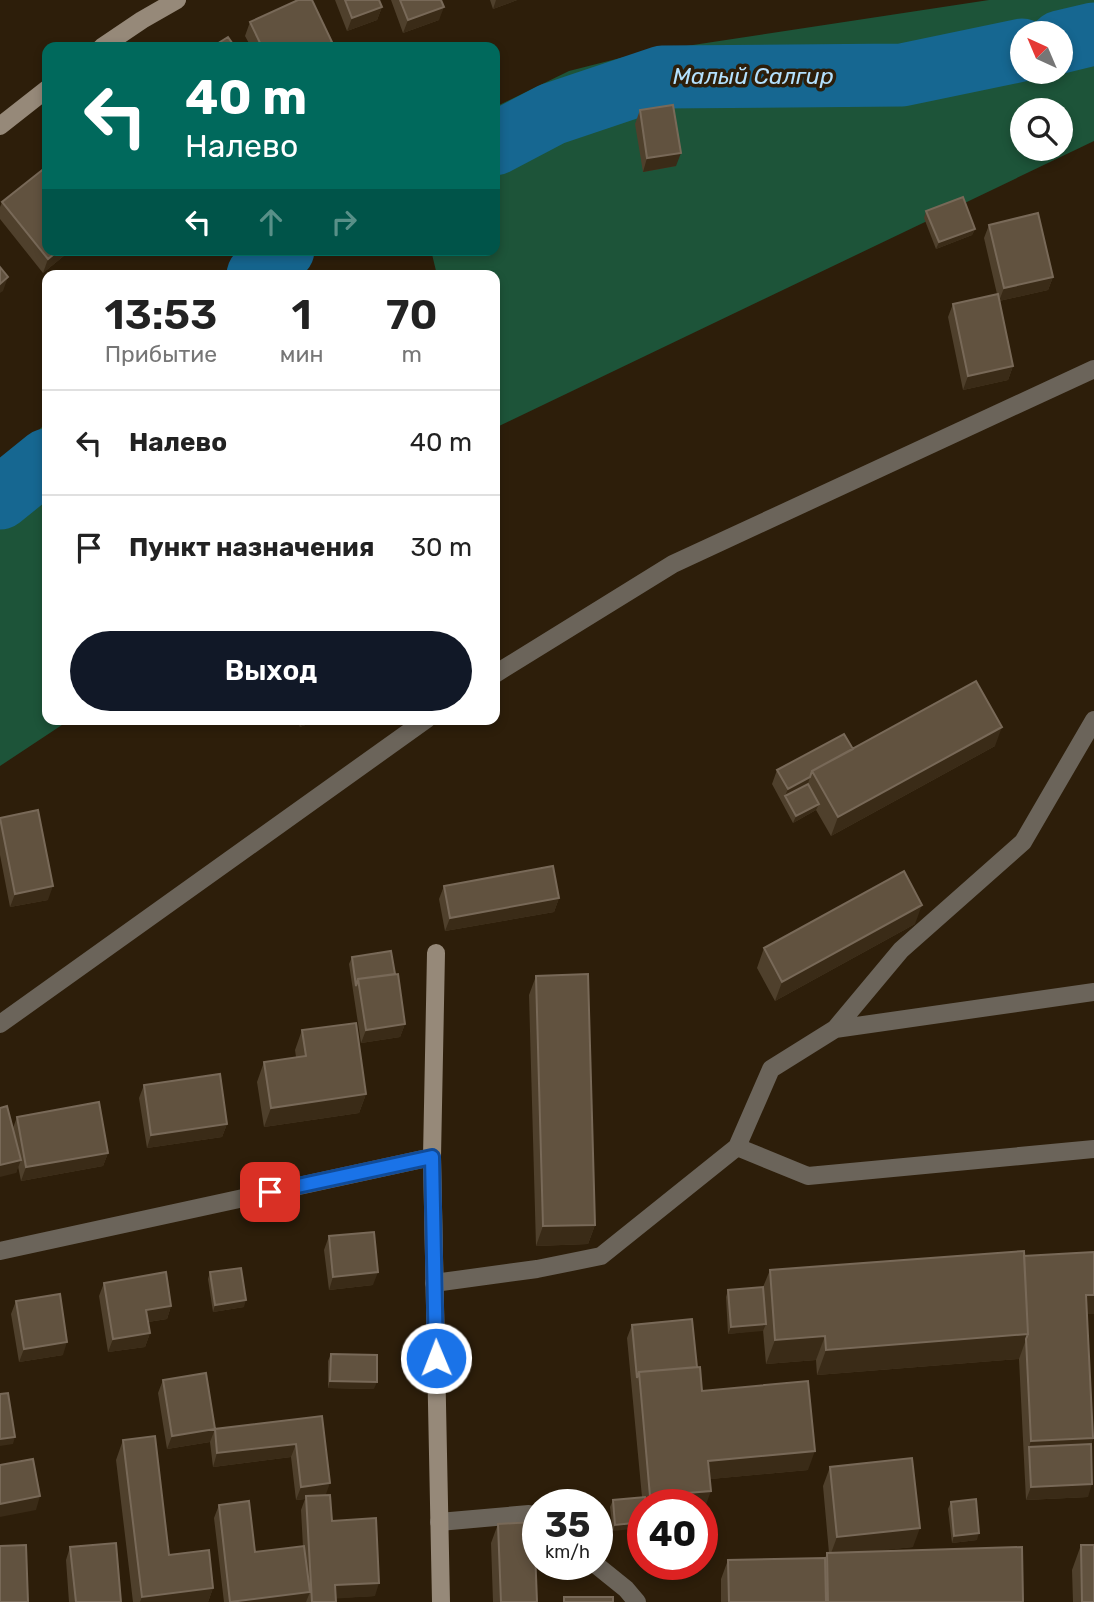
<!DOCTYPE html>
<html lang="ru">
<head>
<meta charset="utf-8">
<style>
	:root { --surface:#fff; --page:#f6f6f6; --text:#222; --muted:#767676; --line:#e0e0e0; --accent:#111827 }
	body { margin:0; font-family:Rubik,sans-serif; background:var(--page); color:var(--text); height:100vh; display:flex; flex-direction:column; font-size:26px; white-space:nowrap }
	* { box-sizing:border-box; margin:0 }
	p { font-size:23px; color:var(--muted) }
	.icon { flex:none; width:38px; height:38px; fill:none; stroke:currentColor; stroke-width:2; stroke-linecap:round; stroke-linejoin:round }
	.map { position:relative; flex:1; overflow:hidden }
	.side { position:absolute; left:42px; top:270px; width:458px; height:455px; display:flex; flex-direction:column; background:var(--surface); border-radius:14px; box-shadow:0 4px 10px #0003 }
	.side>* { flex:none }
	.guide { position:absolute; left:42px; top:42px; width:458px; height:214px; border-radius:14px; box-shadow:0 4px 10px #0003; background:#00695c; color:#fff; overflow:hidden }
	.needle { width:46px; rotate:316deg }
	.fabs { position:absolute; left:1010px; top:21px; display:grid; gap:14px }
	.fabs a { display:grid; place-items:center; width:63px; height:63px; border-radius:50%; background:var(--surface); box-shadow:0 4px 10px #0003; font-size:35px }
	.speed { position:absolute; left:522px; top:1489px; display:flex; gap:14px; font-size:35px; font-weight:700; text-align:center }
	.speed>* { display:grid; place-content:center; width:91px; height:91px; border-radius:50%; background:var(--surface); box-shadow:0 4px 10px #0003; line-height:1 }
	.speed small { font-size:18px; font-weight:400 }
	.speed .limit { border:10px solid #d22; background:#fff; color:#111 }
	.pin { position:absolute; display:grid; place-items:center; width:60px; height:60px; color:#fff; margin:-30px; border-radius:14px; box-shadow:0 4px 10px #0006 }
	.me { position:absolute; width:77px; margin:-38px; rotate:359deg; stroke-linejoin:round; filter:drop-shadow(0 0 5px #0008) }
	.turn { display:flex; align-items:center; gap:24px; height:147px; padding:0 28px; font-size:32px }
	.turn .icon { width:91px; height:91px; stroke-width:2.5 }
	.turn b { display:block; font-size:49px; line-height:60px }
	.lanes { display:flex; align-items:center; height:66px; padding:0 28px; background:#0003; justify-content:center; gap:35px; direction:ltr }
	.lanes .off { opacity:.35 }
	.eta { display:flex; justify-content:space-evenly; align-items:center; height:119px; text-align:center }
	.eta b { font-size:42px; font-weight:600; line-height:49px }
	.action { display:flex; gap:14px; margin-top:auto; padding:14px 28px }
	.action a { flex:1; height:80px; border-radius:42px; background:var(--accent); color:#fff; font-size:28px; font-weight:600; line-height:80px; text-align:center }
	ul { padding:0; list-style:none }
	li { display:flex; align-items:center; gap:21px; height:105px; padding:0 28px; border-top:2px solid var(--line) }
	li div { flex:1 }
	li b { display:block; font-size:26px }
	li em { font-style:normal }
	.map>svg:first-child { display:block }
	.forest { fill:#1d5439; fill-rule:evenodd }
	.lines { fill:none; stroke-linecap:round; stroke-linejoin:round }
	.river { stroke:#166791; stroke-width:63 }
	.lane { stroke:#6b645a; stroke-width:18 }
	.street { stroke:#6b645a; stroke-width:18 }
	.secondary { stroke:#968979; stroke-width:18 }
	.wall { fill:#4f402c }
	.shaded-wall { fill:#3a2b17 }
	.building { fill:#61523f; stroke:#786958; stroke-width:2 }
	.route-casing { stroke:#114b97; stroke-width:18 }
	.route { stroke:#1a73e8; stroke-width:12 }
	.labels { text-anchor:middle; dominant-baseline:central; stroke-width:7; stroke-linejoin:round; paint-order:stroke }
	.water-label { font-size:23px; font-style:italic; fill:#b4e1fe; stroke:#2d1e0a }
</style>
</head>
<body>
<div class="map">
<svg width="1094" height="1602" viewBox="0 0 1094 1602">
	<rect width="100%" height="100%" fill="#2d1e0a"/>
	<path class="forest" d="M989,0H1094V141L495,428V275H437L431,250H495V107L569,71L640,53ZM1022,33H1060V72H1022ZM1022,110H1060V149H1022Z
		M255,250H313L284,275H226Z
		M47,423V719H71L0,766V462Z"/>
	<g class="lines">
		<path class="river" d="M1060,42L1094,34
			M495,144L552,114L662,77L902,75L1022,50
			M258,275L283,250
			M0,498L47,460"/>
		<path class="lane" d="M835,1029L901,950L1023,842L1094,720
			M737,1147L808,1176L1094,1149
			M434,1283L537,1269L601,1256L737,1147L771,1069L835,1029L1094,992
			M439,1522L529,1514L537,1520
			M595,1564L626,1589L637,1602"/>
		<path class="street" d="M495,674L673,564L1094,369
			M0,1024L427,719
			M0,1251L432,1157"/>
		<path class="secondary" d="M102,47L142,20L177,0
			M0,126L47,89
			M436,953L432,1157L441,1602"/>
	</g>
	<path class="wall" d="M335,0H379L382,7L377,20L347,31Z
		M391,0H441L439,20L403,33Z
		M490,0H517L493,9Z
		M250,22L330,47H251L245,36Z
		M640,110L676,166L643,172L635,124Z
		M2,202L71,250L43,273L0,219V207Z
		M926,211L975,229L972,235L936,249L924,218Z
		M989,225L1053,277L1048,290L999,301L1013,366L1008,380L963,390L948,317L953,304L997,294L984,238Z
		M297,719H321L300,727Z
		M995,746L831,836L816,810L793,823L772,784L777,770L853,749Z
		M0,818L48,900L10,907L0,855Z
		M444,886L559,898L554,912L445,931L439,899Z
		M915,924L775,1001L757,968L764,948Z
		M352,957L395,974L405,1024L400,1037L361,1043L349,964Z
		M536,976L595,1225L588,1244L536,1246L529,995Z
		M302,1030L366,1094L359,1113L264,1127L257,1082L264,1062L296,1057L295,1050Z
		M144,1085L227,1124L222,1137L147,1148L139,1098Z
		M17,1117L108,1153L103,1166L21,1181L18,1166L16,1173L13,1128Z
		M329,1236L373,1285L329,1290L324,1250Z
		M1024,1256L1087,1314L1093,1438L1091,1444L1088,1497L1026,1500L1019,1359L817,1375L816,1360L766,1364L763,1330L728,1334L726,1297L728,1290L763,1287L770,1270Z
		M210,1272L244,1307L213,1312L208,1279Z
		M104,1283L171,1306L167,1319L148,1322L150,1333L145,1347L108,1352L99,1296Z
		M16,1301L63,1355L19,1362L11,1314Z
		M632,1325L697,1367L702,1391L808,1470L710,1479L704,1510L702,1505H642L613,1531L610,1507L613,1500L642,1497L627,1338Z
		M331,1354L374,1389L328,1388V1361Z
		M163,1380L215,1429L322,1416L325,1495L332,1521L375,1596L336,1598V1602H224L214,1518L219,1505L255,1552L303,1547L301,1510L305,1499L296,1500L291,1457L213,1467L210,1442L167,1449L158,1393Z
		M123,1440L169,1555L213,1588L208,1602H133L116,1460Z
		M830,1467L913,1547L871,1551L1023,1602H721V1579L728,1560L825,1558L827,1553H829L823,1486Z
		M951,1502L977,1540L952,1543L948,1509Z
		M498,1524L537,1602H493L491,1543Z
		M1081,1545L1094,1602H1073L1072,1570Z
		M70,1547L121,1602H69L66,1560Z"/>
	<path class="shaded-wall" d="M496,0H517L493,9Z
		M382,7L377,20L347,31L352,18Z
		M444,7L439,20L403,33L408,20Z
		M332,42L330,47H321Z
		M681,153L676,166L643,172L647,158Z
		M975,229L972,235L936,249L939,242Z
		M59,250H71L43,273L48,259Z
		M8,277L3,291L0,293V284Z
		M1053,277L1048,290L999,301L1004,288Z
		M1013,366L1008,380L963,390L968,376Z
		M303,719H321L300,727Z
		M1002,727L995,746L831,836L838,817Z
		M810,777L806,790L785,796L788,789Z
		M819,804L816,810L793,823L796,816Z
		M53,886L48,900L10,907L15,894Z
		M559,898L554,912L445,931L450,918Z
		M922,905L915,924L775,1001L782,982Z
		M405,1024L400,1037L361,1043L366,1030Z
		M366,1094L359,1113L264,1127L271,1108Z
		M227,1124L222,1137L147,1148L151,1135Z
		M108,1153L103,1166L21,1181L26,1167Z
		M21,1160L16,1173L0,1177V1165Z
		M595,1225L588,1244L536,1246L543,1226Z
		M378,1272L373,1285L329,1290L333,1277Z
		M1086,1295H1094V1314H1079Z
		M246,1300L244,1307L213,1312L215,1305Z
		M171,1306L167,1319L141,1323L146,1310Z
		M766,1324L763,1331L728,1334L731,1327Z
		M150,1333L145,1347L108,1352L113,1339Z
		M1028,1334L1019,1359L817,1375L826,1350Z
		M825,1336L816,1360L766,1364L775,1340Z
		M67,1342L63,1355L19,1362L24,1349Z
		M330,1381L377,1382L374,1389L328,1388Z
		M215,1429L210,1442L167,1449L172,1436Z
		M15,1437L13,1444L0,1446V1439Z
		M1093,1438L1086,1458L1029,1447L1031,1441Z
		M296,1444L291,1457L213,1467L217,1453Z
		M815,1451L808,1470L701,1480L708,1461Z
		M330,1483L325,1497L306,1496L305,1499L296,1500L301,1487Z
		M1092,1484L1088,1497L1026,1500L1031,1487Z
		M711,1491L704,1510H702V1505H647L650,1496Z
		M40,1496L36,1510L0,1517V1504Z
		M642,1522V1528L613,1531L615,1525Z
		M920,1528L913,1547L830,1556L837,1537Z
		M979,1533L977,1540L952,1543L954,1536Z
		M379,1583L375,1596L330,1599L335,1585Z
		M213,1588L208,1602H140L142,1597Z
		M310,1592L306,1602H231Z"/>
	<path class="building" d="M298,0H312L332,42L321,47H262L250,22Z
		M345,0H379L382,7L352,18Z
		M400,0H441L444,7L408,20Z
		M228,37L235,47H212Z
		M673,105L681,153L647,158L640,110Z
		M46,167L47,168V250H59L48,259L2,202Z
		M963,197L975,229L939,242L926,211Z
		M1038,213L1053,277L1004,288L989,225Z
		M0,267L8,277L0,284Z
		M998,294L1013,366L968,376L953,304Z
		M976,681L1002,727L838,817L812,771Z
		M844,734L853,749L812,771L810,777L788,789L777,770Z
		M808,784L819,804L796,816L785,796Z
		M38,810L53,886L15,894L0,818Z
		M553,866L559,898L450,918L444,886Z
		M904,871L922,905L782,982L764,948Z
		M391,951L395,974L358,979L356,986L352,957Z
		M398,974L405,1024L366,1030L358,979Z
		M588,974L595,1225L543,1226L536,976Z
		M356,1023L366,1094L271,1108L264,1062L306,1056L302,1030Z
		M220,1074L227,1124L151,1135L144,1085Z
		M99,1102L108,1153L26,1167L17,1117Z
		M7,1106L21,1160L0,1165V1108Z
		M374,1232L378,1272L333,1277L329,1236Z
		M1024,1251L1028,1334L826,1350L825,1336L775,1340L770,1270Z
		M1094,1252V1295H1086L1093,1438L1031,1441L1026,1339L1028,1334L1024,1256Z
		M241,1268L246,1300L215,1305L210,1272Z
		M166,1272L171,1306L146,1310L150,1333L113,1339L104,1283Z
		M763,1287L766,1324L731,1327L728,1290Z
		M60,1294L67,1342L24,1349L16,1301Z
		M692,1319L697,1367L639,1372L637,1378L632,1325Z
		M331,1354L377,1355V1382L330,1381Z
		M700,1367L702,1391L808,1381L815,1451L708,1461L711,1491L650,1496L639,1372Z
		M206,1373L215,1429L172,1436L163,1380Z
		M8,1393L15,1437L0,1439V1394Z
		M322,1416L330,1483L301,1487L296,1444L217,1453L215,1429Z
		M155,1436L169,1555L209,1550L213,1588L142,1597L123,1440Z
		M1091,1444L1092,1484L1031,1487L1029,1447Z
		M912,1458L920,1528L837,1537L830,1467Z
		M33,1459L40,1496L0,1504V1465Z
		M330,1495L332,1521L376,1518L379,1583L335,1585L336,1602H312L306,1496Z
		M645,1497L646,1505H642V1522L615,1525L613,1500Z
		M976,1499L979,1533L954,1536L951,1502Z
		M249,1501L255,1552L304,1546L310,1592L230,1602L219,1505Z
		M534,1522L537,1602H501L498,1524Z
		M116,1543L121,1602H76L70,1547Z
		M26,1545L28,1602H0V1546Z
		M1081,1545H1094V1602H1082Z
		M1022,1547L1023,1602H828L827,1553Z
		M825,1558L826,1602H729L728,1560Z
		M564,1597H613V1602H564Z"/>
	<g class="lines">
		<defs>
			<path id="route" d="M270,1192L432,1157L436,1358"/>
		</defs>
		<use href="#route" class="route-casing"/>
		<use href="#route" class="route"/>
	</g>
	<g class="labels">
		<g class="water-label">
			<text x="753" y="76">Малый Салгир</text>
		</g>
	</g>
</svg>
<div class="fabs">
<a><svg class="needle" viewBox="-14 -14 28 28"><path d="M0-13l5 13h-10z" fill="#e53935"/><path d="M0 13l5-13h-10z" fill="#767676"/></svg></a>
<a><svg class="icon" aria-label="search" viewBox="0 0 24 24"><circle cx="10" cy="10" r="6"/><path d="M15 15l6 6"/></svg></a>
</div>
<div class="speed"><div>35<small>km/h</small></div><div class="limit">40</div></div>
<div class="pin" style="left:270px;top:1192px;background:#d93025"><svg class="icon" aria-label="arrive" viewBox="0 0 24 24"><path d="M6 21V4h12l-3 4 3 4H6"/></svg></div>
<svg class="me" style="left:436px;top:1358px" viewBox="-20 -20 40 40"><circle r="17" fill="#1a73e8" stroke="#fff" stroke-width="3"/><path d="M0-11L8 9 0 5-8 9z" fill="#fff"/></svg>
<div class="guide">
<div class="turn"><svg class="icon" aria-label="left" viewBox="0 0 24 24"><path d="M17 20v-9H6M10 6l-5 5 5 5"/></svg><div><b>40 m</b>Налево</div></div>
<div class="lanes"><svg class="icon" aria-label="left" viewBox="0 0 24 24"><path d="M17 20v-9H6M10 6l-5 5 5 5"/></svg><svg class="icon off" aria-label="ahead" viewBox="0 0 24 24"><path d="M12 20V5M6 11l6-6 6 6"/></svg><svg class="icon off" aria-label="right" viewBox="0 0 24 24"><path d="M7 20v-9h11M14 6l5 5-5 5"/></svg></div>
</div>
<section class="side">
<div class="eta">
<div><b>13:53</b><p>Прибытие</p></div>
<div><b>1</b><p>мин</p></div>
<div><b>70</b><p>m</p></div>
</div>
<ul>
<li><svg class="icon" aria-label="left" viewBox="0 0 24 24"><path d="M17 20v-9H6M10 6l-5 5 5 5"/></svg><div><b>Налево</b></div><em>40 m</em></li>
<li><svg class="icon" aria-label="arrive" viewBox="0 0 24 24"><path d="M6 21V4h12l-3 4 3 4H6"/></svg><div><b>Пункт назначения</b></div><em>30 m</em></li>
</ul>
<div class="action"><a>Выход</a></div>
</section>
</div>
</body>
</html>
